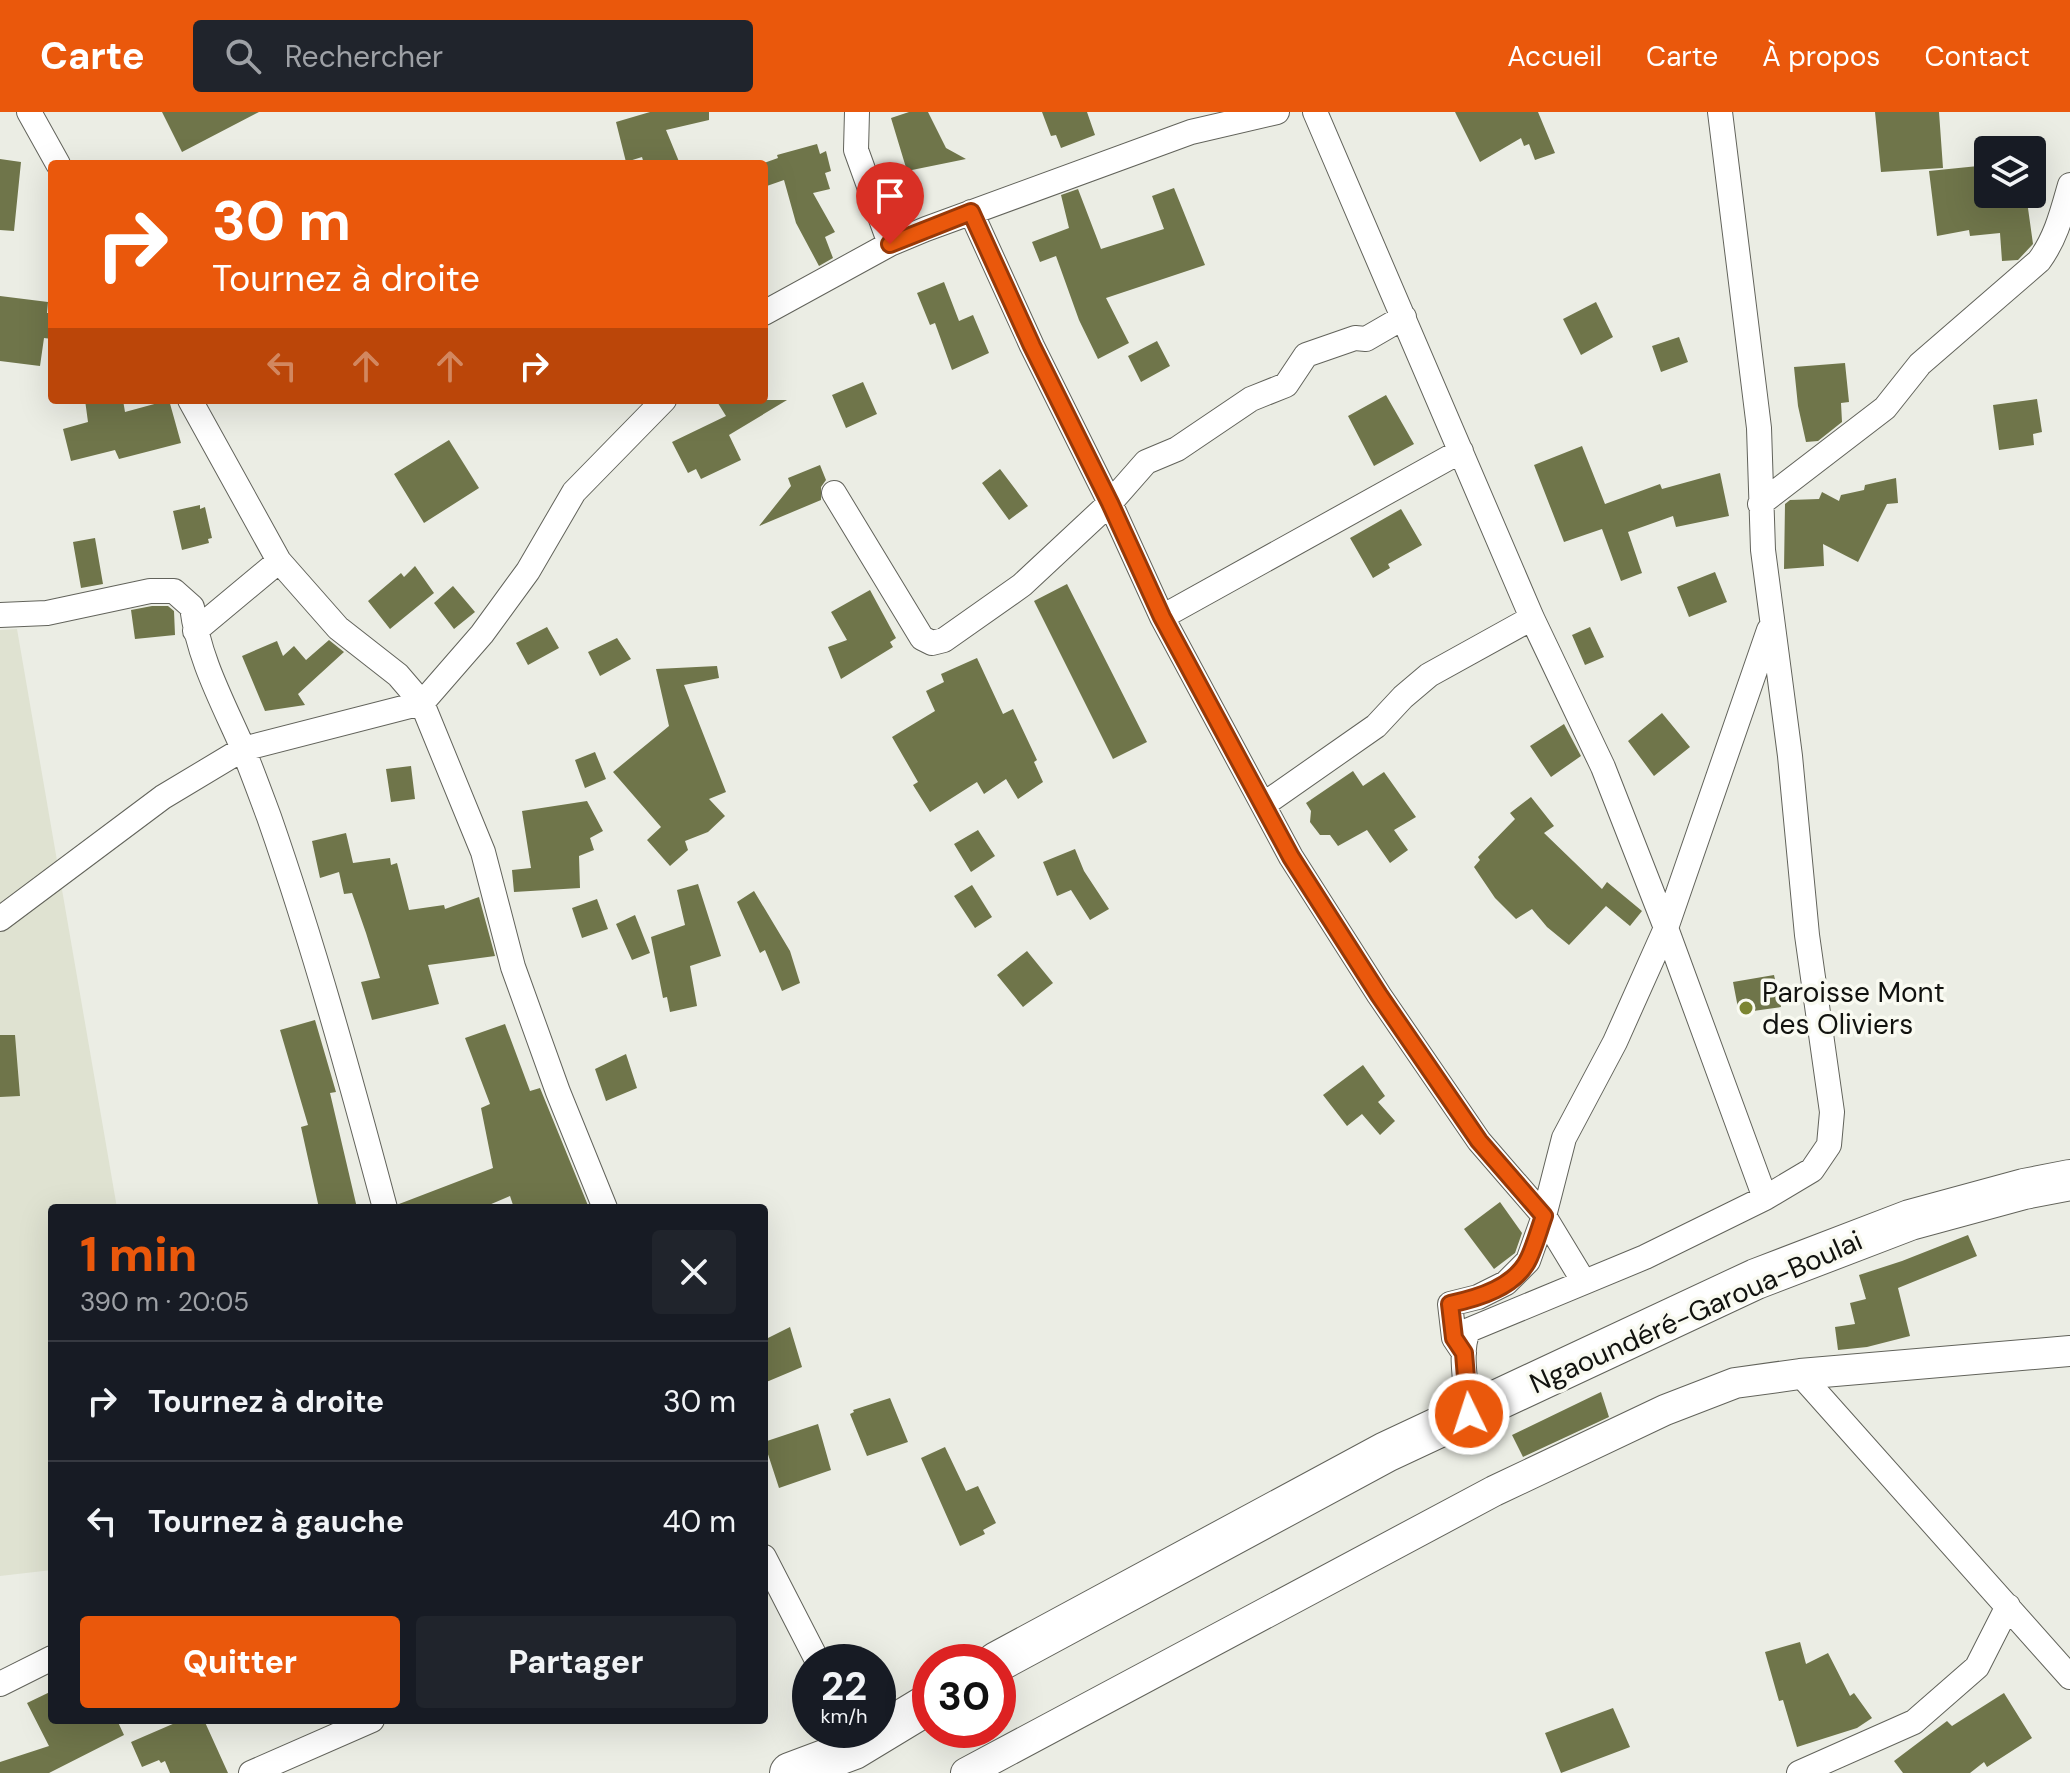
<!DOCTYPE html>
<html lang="fr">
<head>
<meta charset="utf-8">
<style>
	:root { --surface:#171b24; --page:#20242c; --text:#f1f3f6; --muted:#9ea1a6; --line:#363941; --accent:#ea580c }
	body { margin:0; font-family:"DM Sans",sans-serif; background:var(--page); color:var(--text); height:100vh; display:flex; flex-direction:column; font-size:30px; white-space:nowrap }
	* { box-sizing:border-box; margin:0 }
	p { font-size:26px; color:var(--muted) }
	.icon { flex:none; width:44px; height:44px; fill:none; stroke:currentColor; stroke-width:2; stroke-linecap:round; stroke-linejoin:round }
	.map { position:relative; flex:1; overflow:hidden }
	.panel { position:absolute; left:48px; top:1092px; width:720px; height:520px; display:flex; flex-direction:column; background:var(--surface); border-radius:8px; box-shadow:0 8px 32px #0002 }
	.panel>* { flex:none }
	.guide { position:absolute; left:48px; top:48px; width:720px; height:244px; border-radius:8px; box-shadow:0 8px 32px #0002; background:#ea580c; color:#fff; overflow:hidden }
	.buttons { position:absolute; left:1974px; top:24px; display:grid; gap:16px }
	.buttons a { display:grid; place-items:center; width:72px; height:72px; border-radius:8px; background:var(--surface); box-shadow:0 8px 32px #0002; font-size:40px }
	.speed { position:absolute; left:792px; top:1532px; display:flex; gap:16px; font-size:40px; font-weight:700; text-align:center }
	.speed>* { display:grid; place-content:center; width:104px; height:104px; border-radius:50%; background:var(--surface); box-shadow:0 8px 32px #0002; line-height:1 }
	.speed small { font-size:20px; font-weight:400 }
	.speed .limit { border:12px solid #d22; background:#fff; color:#111 }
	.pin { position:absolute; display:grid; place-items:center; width:68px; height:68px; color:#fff; margin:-82px -34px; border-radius:50% 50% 50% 0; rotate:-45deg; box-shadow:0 0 8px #0007 }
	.pin .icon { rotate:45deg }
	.me { position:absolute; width:88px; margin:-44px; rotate:356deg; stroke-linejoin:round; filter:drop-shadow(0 0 6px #0008) }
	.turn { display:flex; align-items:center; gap:28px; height:168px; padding:0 32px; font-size:36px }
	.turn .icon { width:104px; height:104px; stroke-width:2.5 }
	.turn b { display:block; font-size:56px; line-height:68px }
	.lanes { display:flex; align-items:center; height:76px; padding:0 32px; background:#0003; justify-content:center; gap:40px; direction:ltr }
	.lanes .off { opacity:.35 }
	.round { display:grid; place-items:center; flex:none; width:84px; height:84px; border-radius:8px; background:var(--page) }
	.headline { display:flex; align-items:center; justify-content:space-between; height:136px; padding:0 32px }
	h1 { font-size:48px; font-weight:800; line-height:60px; color:var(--accent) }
	.cta { display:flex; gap:16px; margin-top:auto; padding:16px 32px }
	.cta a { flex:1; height:92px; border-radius:8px; background:var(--accent); color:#fff; font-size:32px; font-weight:800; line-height:92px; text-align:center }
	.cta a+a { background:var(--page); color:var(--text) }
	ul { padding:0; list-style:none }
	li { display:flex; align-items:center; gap:24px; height:120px; padding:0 32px; border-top:2px solid var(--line) }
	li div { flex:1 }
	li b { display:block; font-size:30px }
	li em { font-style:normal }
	header { display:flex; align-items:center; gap:48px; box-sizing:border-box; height:112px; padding:0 40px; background:var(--accent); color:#fff }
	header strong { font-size:38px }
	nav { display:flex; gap:44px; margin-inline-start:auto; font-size:28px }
	.search { width:560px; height:72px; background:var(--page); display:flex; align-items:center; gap:20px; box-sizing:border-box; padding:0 28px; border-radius:8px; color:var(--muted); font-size:30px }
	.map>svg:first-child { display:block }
	.built { fill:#dfe2d1 }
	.building { fill:#6f754a }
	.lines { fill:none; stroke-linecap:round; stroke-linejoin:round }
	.minor-casing { stroke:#62635b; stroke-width:26 }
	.tertiary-casing { stroke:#62635b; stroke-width:32 }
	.trunk-casing { stroke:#62635b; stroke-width:42 }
	.minor { stroke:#fff; stroke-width:24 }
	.tertiary { stroke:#fff; stroke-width:30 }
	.trunk { stroke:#fff; stroke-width:40 }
	.route-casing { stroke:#983908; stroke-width:20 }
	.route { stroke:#ea580c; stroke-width:14 }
	.poi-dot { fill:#7c8531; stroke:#f9faf1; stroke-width:3 }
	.labels { text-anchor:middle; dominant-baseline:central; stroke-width:7; stroke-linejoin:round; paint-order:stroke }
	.poi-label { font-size:28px; fill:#11120f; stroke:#f9faf1; text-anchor:start }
	.street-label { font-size:28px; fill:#11120f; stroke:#f9faf1 }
</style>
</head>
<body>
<header>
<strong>Carte</strong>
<div class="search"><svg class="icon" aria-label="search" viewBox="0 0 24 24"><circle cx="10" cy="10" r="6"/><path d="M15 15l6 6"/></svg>Rechercher</div>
<nav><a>Accueil</a><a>Carte</a><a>À propos</a><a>Contact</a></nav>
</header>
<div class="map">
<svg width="2070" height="1661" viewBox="0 0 2070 1661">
	<rect width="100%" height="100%" fill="#ebede4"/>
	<path class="built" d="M17,517L117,1096H52V1458L0,1464V518Z"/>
	<path class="building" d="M162,0H259L182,40Z
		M650,0H709V8L666,18L680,52H644L642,45L626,50L616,10Z
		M909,0H928L946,36L966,47L907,59L891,6Z
		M1042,0H1087L1095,23L1061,36L1056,23L1051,24Z
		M1455,0H1538L1555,41L1535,48L1529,32L1524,34L1521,26L1480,50Z
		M1875,0H1939L1943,56L1881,60Z
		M817,32L820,42L826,39L831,59L825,61L830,77L813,81L835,120L825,125L833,146L819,154L796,111L784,68L764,75V51L778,46L777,43Z
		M0,47L21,50L14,119L0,118Z
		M1988,53V82H2026L2033,132L2018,148L2002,149L2000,121L1970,124L1969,118L1937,124L1929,59Z
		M1174,76L1205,153L1106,186L1129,231L1098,247L1079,208L1056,144L1040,150L1032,130L1069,116L1061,83L1078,77L1101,137L1164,117L1152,84Z
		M944,170L959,209L973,203L989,241L952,258L935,211L930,213L917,181Z
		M0,184L48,190L47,201H52V227L44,226L40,254L0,249Z
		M1596,190L1613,225L1581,243L1563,207Z
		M1679,225L1688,250L1661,260L1652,234Z
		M1157,229L1170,254L1141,270L1128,244Z
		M1845,251L1849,290L1841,291L1842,310L1818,329L1806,330L1798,294L1794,255Z
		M863,270L877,302L846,316L832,283Z
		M1386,283L1414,332L1374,354L1348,304Z
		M2037,287L2042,320L2033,322L2034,333L1999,338L1993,293Z
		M85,288H123L125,300L169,288L181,331L119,347L115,338L71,349L63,317L88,310Z
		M716,288H787L729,323L741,348L701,367L696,357L688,361L672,330L726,304Z
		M449,328L479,376L424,411L394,362Z
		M1582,334L1605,392L1660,372L1662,377L1720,361L1729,404L1676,415L1673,404L1628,420L1642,461L1621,469L1602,417L1564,430L1534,353Z
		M820,353L826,368L821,375V388L759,414L791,374L788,366Z
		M1000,357L1028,394L1009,408L982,371Z
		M1896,366L1898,391L1887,392L1858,450L1823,432L1824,454L1784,457L1785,392L1790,388L1819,387L1822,380L1839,389L1841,383L1864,378L1865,373Z
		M200,393V397L205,395L212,426L208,427L209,431L182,438L173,399Z
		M1401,397L1422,433L1388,452L1390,456L1373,466L1350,426Z
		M95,426L103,472L81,476L73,430Z
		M415,454L434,481L390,517L368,489L401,461L404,465Z
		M1715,460L1727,490L1689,505L1677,475Z
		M1067,472L1147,630L1113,647L1034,489Z
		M453,474L475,500L454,517L434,491Z
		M870,478L896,526L890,530L893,535L841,567L828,535L847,528L831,500Z
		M152,494H168L174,499L175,523L135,527L131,498Z
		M547,515L559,536L528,553L516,531Z
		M1590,515L1604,545L1585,553L1572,523Z
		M617,526L631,547L600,564L588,540Z
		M329,528L344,540L298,582L305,593L265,599L242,544L277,529L283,544L294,534L306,548Z
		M977,546L1003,602L1013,597L1037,648L1034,650L1043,670L1018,687L1006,667L984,682L977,670L930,700L913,673L918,670L892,625L935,599L926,579L944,570L941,562Z
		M717,554L719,566L684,573L726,680L709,687L725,704L708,720L685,729L688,738L670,754L647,728L661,715L613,660L669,614L656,557Z
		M1662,601L1690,635L1654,664L1628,629Z
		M1564,612L1581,644L1551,665L1530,634Z
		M595,640L606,667L585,676L575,648Z
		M411,654L415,687L391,690L386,657Z
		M1353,659L1363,674L1384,660L1416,705L1394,718L1408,738L1390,751L1367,718L1338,734L1330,723H1320L1310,710L1311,699L1306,691Z
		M1531,685L1554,714L1544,721L1602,777L1607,770L1642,799L1630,814L1606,794L1569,833L1547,815L1532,797L1516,807L1495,786L1474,755L1480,748L1478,745L1515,707L1510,701Z
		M587,689L603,719L590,726L594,738L579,744L580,776L514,780L512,758L531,756L522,699Z
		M978,718L995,744L971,760L954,732Z
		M346,721L353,751L390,746L391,753L397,751L409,798L444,793L445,797L479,785L495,844L428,853L439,892L372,908L361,870L380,866L366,821L352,781L344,782L339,760L320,766L312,729Z
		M1075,737L1084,759L1109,797L1090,808L1071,778L1057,784L1043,750Z
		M698,772L721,844L690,854L697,894L670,900L667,885L663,886L651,825L685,813L677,778Z
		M972,773L992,805L975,816L954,784Z
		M754,779L790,839L800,871L782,879L765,838L760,841L737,790Z
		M597,787L608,817L582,826L572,796Z
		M635,803L650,841L632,848L616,812Z
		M1027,839L1053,871L1023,895L997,863Z
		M1774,863L1781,895L1739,901L1733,870Z
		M315,908L336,980L330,981L357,1096H319L301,1015L308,1013L280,918Z
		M505,912L530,979L540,976L589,1096H514L510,1084L482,1096H400L399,1092L493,1056L481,996L490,992L465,926Z
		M0,923H15L20,984L0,985Z
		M626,942L637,976L606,989L595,957Z
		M1363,953L1385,984L1378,990L1395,1009L1380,1023L1362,1002L1347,1014L1323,983Z
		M1500,1090L1522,1121L1515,1141L1494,1157L1464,1117Z
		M1968,1123L1977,1144L1898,1176L1910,1224L1867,1235L1838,1238L1835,1215L1855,1212L1850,1191L1866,1187L1859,1163L1902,1149Z
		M790,1215L802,1255L764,1271V1228Z
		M1601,1280L1609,1305L1523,1345L1512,1323Z
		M890,1286L908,1330L867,1344L850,1302L854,1300L853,1298Z
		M818,1312L831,1358L779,1376L764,1330Z
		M945,1335L966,1379L978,1374L996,1411L983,1418L985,1422L960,1434L921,1346Z
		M1800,1530L1806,1552L1828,1541L1850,1584L1854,1581L1872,1606L1857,1616L1797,1635L1783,1588L1779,1589L1765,1540Z
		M52,1579V1608H117L124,1623L49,1661H0V1650L49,1634L27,1591Z
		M2004,1581L2032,1626L1987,1655L1984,1650L1970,1661H1903L1894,1649L1947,1609L1952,1614Z
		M1613,1596L1630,1635L1561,1661L1545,1621Z
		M182,1608H204L228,1661H170L165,1649L161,1651L159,1648L142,1655L131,1630Z"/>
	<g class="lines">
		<defs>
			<path id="minor" d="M29,0L58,52
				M857,0L856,38L890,132
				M1315,0L1532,506L1603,655L1666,816L1765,1086
				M971,100L1032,234L1110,391L1162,505L1291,745L1379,883L1479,1029L1544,1104L1584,1170
				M764,201L890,132L926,117L1191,20L1277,0
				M190,288L279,449L338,516L398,563L422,591L483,740L513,855L558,980L605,1096
				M834,381L922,526L932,531L944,528L1022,473L1110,391L1146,350L1177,337L1251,287L1286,273L1306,243L1355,226L1366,227L1404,205
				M1760,392L1885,296L1920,252L2039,149C2056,126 2062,101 2070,73
				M0,503L47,501L150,479H174L192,495C198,544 221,587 241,632C251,656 260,681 269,705C314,834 350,965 385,1096
				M1162,505L1461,339
				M195,519L279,449
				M1263,693L1376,614L1403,585L1429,563L1532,506
				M0,807L163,685L243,637L422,591L482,522L528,459L574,380L664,288
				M1464,1241L1454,1226L1450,1192L1478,1185L1506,1171L1528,1149L1544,1104L1564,1026L1615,930L1666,816L1769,518
				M1800,1262L2070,1565
				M1469,1302C1467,1280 1458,1236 1469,1218L1645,1145L1765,1086L1812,1058L1829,1033L1832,1000L1807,823L1790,644L1763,438L1759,316L1720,0
				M764,1445L818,1550
				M0,1572L52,1546
				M251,1661L372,1608
				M1799,1661L1914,1610L1977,1555L2008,1494"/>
			<path id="tertiary" d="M966,1661L1494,1379L1665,1298L1735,1271L1800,1262L2070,1239"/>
			<path id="trunk" d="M997,1550L1386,1340L1756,1167L1910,1108L2024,1077L2070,1068
				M790,1661L854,1637L930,1591"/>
		</defs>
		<use href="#minor" class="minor-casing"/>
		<use href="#tertiary" class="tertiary-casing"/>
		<use href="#trunk" class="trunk-casing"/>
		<use href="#minor" class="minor"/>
		<use href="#tertiary" class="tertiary"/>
		<use href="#trunk" class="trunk"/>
	</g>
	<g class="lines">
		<defs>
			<path id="route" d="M890,132L971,100L1032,234L1110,391L1162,505L1291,745L1379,883L1479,1029L1544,1104C1539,1118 1535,1133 1529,1146C1516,1175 1478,1186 1450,1192L1454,1226L1464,1241L1469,1302"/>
		</defs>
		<use href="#route" class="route-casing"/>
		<use href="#route" class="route"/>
	</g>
	<circle class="poi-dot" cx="1746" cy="896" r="8"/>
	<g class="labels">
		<g class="poi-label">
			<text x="1762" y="880">Paroisse Mont<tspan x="1762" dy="32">des Oliviers</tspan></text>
		</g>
		<g class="street-label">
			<text transform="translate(1696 1200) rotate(-24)">Ngaoundéré-Garoua-Boulai</text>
		</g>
	</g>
</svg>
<div class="buttons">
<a><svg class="icon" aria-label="layers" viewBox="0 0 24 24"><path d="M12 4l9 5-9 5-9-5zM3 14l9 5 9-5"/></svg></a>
</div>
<div class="speed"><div>22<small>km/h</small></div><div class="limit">30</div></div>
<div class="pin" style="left:890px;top:132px;background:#d93025"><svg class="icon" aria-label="arrive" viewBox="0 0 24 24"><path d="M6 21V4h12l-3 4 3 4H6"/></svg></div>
<svg class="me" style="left:1469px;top:1302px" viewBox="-20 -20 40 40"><circle r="17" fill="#ea580c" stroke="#fff" stroke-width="3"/><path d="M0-11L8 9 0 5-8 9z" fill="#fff"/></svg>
<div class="guide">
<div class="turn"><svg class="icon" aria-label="right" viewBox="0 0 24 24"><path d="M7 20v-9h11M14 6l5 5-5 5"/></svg><div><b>30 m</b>Tournez à droite</div></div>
<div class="lanes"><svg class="icon off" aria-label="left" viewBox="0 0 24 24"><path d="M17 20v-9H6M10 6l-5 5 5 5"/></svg><svg class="icon off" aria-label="ahead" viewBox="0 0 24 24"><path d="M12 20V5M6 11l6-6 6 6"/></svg><svg class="icon off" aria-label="ahead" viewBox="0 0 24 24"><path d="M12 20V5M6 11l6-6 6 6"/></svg><svg class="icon" aria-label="right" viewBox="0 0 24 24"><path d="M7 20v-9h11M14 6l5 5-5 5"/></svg></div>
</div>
<section class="panel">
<div class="headline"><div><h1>1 min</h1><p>390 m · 20:05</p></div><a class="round"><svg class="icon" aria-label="close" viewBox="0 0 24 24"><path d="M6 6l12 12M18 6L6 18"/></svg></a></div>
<ul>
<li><svg class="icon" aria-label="right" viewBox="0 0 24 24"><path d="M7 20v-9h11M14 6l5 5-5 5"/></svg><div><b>Tournez à droite</b></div><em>30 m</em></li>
<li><svg class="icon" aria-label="left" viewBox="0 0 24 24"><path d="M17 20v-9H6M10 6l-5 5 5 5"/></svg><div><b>Tournez à gauche</b></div><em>40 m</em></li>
</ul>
<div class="cta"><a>Quitter</a><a>Partager</a></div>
</section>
</div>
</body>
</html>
